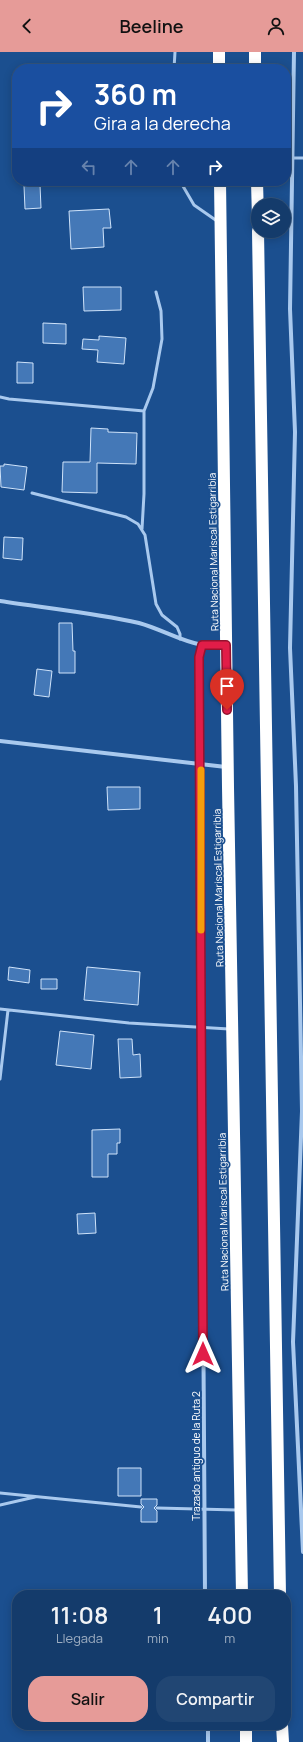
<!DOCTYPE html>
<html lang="es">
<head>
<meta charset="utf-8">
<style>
	:root { --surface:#143b6b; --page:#214673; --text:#f1f3f6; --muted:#9dadc1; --line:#33557e; --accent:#e69b98 }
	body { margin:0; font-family:Manrope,sans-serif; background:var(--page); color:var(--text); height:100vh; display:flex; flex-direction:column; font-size:15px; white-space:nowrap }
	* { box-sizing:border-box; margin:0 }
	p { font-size:13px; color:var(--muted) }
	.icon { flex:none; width:22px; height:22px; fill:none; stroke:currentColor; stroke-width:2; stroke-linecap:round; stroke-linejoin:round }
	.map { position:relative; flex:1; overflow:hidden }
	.side { position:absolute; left:12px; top:1538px; width:279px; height:140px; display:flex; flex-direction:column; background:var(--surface); border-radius:16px; box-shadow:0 2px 10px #0003,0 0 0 1px var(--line) }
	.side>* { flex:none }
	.top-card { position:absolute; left:12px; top:12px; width:279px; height:122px; border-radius:16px; box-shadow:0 2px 10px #0003,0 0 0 1px var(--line); background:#1a4fa0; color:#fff; overflow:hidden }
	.fabs { position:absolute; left:251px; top:146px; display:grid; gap:8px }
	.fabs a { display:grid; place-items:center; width:40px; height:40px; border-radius:50%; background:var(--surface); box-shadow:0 2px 10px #0003,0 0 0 1px var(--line); font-size:20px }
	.pin { position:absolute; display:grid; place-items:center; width:34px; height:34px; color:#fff; margin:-41px -17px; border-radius:50% 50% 50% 0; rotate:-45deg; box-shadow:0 0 4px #0007 }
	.pin .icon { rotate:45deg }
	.me { position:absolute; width:44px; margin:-22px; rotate:0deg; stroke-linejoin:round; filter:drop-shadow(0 0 3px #0008) }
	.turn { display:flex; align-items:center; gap:14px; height:84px; padding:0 16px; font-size:18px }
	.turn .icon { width:52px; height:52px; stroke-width:2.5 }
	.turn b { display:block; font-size:28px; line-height:34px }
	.lanes { display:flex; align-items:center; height:38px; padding:0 16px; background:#0003; justify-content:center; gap:20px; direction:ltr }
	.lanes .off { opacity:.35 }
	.eta { display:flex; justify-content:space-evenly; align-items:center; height:68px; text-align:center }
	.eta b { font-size:24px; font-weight:600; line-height:28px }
	.action { display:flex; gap:8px; margin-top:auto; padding:8px 16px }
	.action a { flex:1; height:46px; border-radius:16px; background:var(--accent); color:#111; font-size:16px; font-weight:600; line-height:46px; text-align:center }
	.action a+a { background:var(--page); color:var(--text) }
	header { display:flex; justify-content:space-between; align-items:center; height:52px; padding:0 16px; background:var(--accent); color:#111; font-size:18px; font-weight:600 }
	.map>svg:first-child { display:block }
	.building { fill:#4478b7; stroke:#cfe3fa }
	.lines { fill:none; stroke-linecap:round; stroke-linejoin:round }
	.lane { stroke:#a9c9ee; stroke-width:3 }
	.street { stroke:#a9c9ee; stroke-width:4 }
	.highway { stroke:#fff; stroke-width:12 }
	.route-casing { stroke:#92132f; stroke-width:10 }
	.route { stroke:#e11d48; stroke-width:7 }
	.slow { stroke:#f59e0b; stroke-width:7 }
	.labels { text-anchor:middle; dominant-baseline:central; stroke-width:3.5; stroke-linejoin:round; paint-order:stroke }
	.street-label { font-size:10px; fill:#fff; stroke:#1b4f8f }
</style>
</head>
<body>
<header><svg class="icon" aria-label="back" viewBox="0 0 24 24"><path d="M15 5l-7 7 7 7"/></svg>Beeline<svg class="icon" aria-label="person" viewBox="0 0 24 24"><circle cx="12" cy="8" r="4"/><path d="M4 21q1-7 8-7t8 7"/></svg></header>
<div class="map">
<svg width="303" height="1690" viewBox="0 0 303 1690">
	<rect width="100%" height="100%" fill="#1b4f8f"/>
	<path class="building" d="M40,133L41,156L25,157L24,134Z
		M109,157L111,176H103L104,195L71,197L69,159Z
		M83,235H121V258L84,259Z
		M43,271L66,272V292L43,291Z
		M99,284L126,286L124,312L97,310L98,298L82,297L83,287L99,288Z
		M17,310L33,311V331H17Z
		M91,376L108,377V380L137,381L136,412L97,411V441L62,440L63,410H90Z
		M4,412L27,415L24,438L1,435L0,414H4Z
		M4,485L23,486L22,508L3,506Z
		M59,571H72L73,599H75V621H59Z
		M37,617L52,619L49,645L34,643Z
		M107,735H140V757L108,758Z
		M9,915L30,918L29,931L8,928Z
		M87,915L140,920L138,953L84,948Z
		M41,927H57V937H41Z
		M60,979L94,983L91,1017L56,1013Z
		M118,987H132L133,1003L140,1002L141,1025L120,1026Z
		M120,1077V1091H117V1102H108V1125H92V1078Z
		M95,1161L96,1181L78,1182L77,1162Z
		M118,1416H141V1444H118Z
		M141,1447H157V1453L154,1456L157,1459V1470H141V1458L144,1455L141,1452Z"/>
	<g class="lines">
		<path class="lane" d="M174,17L175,0
			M292,106H303
			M180,129L194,153L217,169
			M0,345L9,347L144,359
			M32,441L126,465L138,472L145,483L156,552L162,563L177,575L180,582V587
			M142,477L144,442V359L153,336L162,287L161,259L156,240
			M0,957L129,971L229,977
			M0,1027L8,958
			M0,1441L141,1455
			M0,1453L35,1445
			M157,1456L237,1458"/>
		<path class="street" d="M294,0L290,257L295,380L290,596L296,734L302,1059L293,1290L303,1500
			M0,549C45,556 95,561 139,571C161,577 180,589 202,593
			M0,689L226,715
			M205,1543L199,605L202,593H224
			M208,1673V1690"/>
		<path class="highway" d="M219,0V17
			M255,0V17
			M220,129L228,735L242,1543
			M257,129L258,167
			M258,179L280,1543
			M246,1673V1690
			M282,1673L283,1690"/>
	</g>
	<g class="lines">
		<defs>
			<path id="route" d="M203,1302L199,605L202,593H226L227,658"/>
		</defs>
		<use href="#route" class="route-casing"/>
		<use href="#route" class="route"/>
		<path class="slow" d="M201,718V878"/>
	</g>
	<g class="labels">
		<g class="street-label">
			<text transform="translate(213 500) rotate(-91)">Ruta Nacional Mariscal Estigarribia</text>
			<text transform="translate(218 836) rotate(-91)">Ruta Nacional Mariscal Estigarribia</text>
			<text transform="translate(223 1160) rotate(-91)">Ruta Nacional Mariscal Estigarribia</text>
			<text transform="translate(196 1404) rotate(-90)">Trazado antiguo de la Ruta 2</text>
		</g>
	</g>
</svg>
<div class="fabs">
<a><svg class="icon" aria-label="layers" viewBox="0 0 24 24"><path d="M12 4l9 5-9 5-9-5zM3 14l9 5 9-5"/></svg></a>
</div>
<div class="pin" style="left:227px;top:658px;background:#d93025"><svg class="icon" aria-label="arrive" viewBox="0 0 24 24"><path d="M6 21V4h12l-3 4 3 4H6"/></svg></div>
<svg class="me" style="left:203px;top:1302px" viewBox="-20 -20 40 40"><path d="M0-17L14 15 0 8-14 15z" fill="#e11d48" stroke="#fff" stroke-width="4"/></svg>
<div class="top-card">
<div class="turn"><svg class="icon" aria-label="right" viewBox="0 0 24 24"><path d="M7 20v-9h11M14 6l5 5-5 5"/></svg><div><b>360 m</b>Gira a la derecha</div></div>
<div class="lanes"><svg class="icon off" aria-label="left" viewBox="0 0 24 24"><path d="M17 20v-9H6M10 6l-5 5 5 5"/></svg><svg class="icon off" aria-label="ahead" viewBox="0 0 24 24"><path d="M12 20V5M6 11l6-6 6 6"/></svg><svg class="icon off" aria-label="ahead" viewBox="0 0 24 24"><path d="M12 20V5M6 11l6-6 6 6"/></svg><svg class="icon" aria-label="right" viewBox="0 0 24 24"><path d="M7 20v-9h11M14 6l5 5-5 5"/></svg></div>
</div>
<section class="side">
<div class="eta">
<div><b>11:08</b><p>Llegada</p></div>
<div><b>1</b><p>min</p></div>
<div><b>400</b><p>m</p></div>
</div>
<div class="action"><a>Salir</a><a>Compartir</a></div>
</section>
</div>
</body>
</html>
